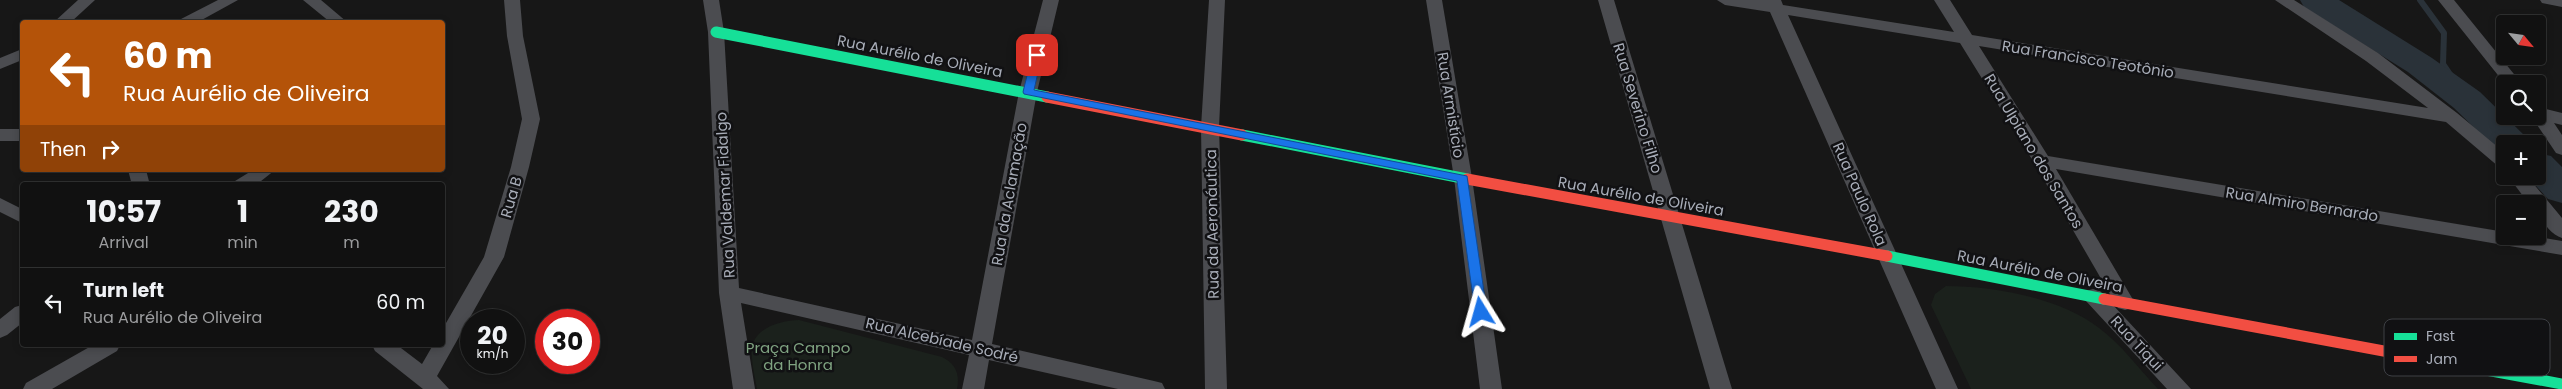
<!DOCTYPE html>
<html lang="en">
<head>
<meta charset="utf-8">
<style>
	:root { --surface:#111; --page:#1e1f1f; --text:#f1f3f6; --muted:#9c9d9f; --line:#303131 }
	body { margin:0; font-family:Poppins,sans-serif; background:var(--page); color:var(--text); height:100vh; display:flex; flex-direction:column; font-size:19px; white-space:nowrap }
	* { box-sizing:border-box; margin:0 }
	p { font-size:16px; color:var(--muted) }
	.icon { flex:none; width:28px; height:28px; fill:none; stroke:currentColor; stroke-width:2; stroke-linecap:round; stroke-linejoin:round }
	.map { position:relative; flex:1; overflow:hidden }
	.sheet { position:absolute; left:20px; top:182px; width:425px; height:165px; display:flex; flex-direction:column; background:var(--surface); border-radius:5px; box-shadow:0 2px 8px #0003,0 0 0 1px var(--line) }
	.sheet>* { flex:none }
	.guide { position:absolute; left:20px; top:20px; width:425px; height:152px; border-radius:5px; box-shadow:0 2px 8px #0003,0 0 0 1px var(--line); background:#b45309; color:#fff; overflow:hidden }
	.needle { width:32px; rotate:119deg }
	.fabs { position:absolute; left:2496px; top:15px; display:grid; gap:10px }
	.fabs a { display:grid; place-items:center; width:50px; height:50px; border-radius:5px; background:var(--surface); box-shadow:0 2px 8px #0003,0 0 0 1px var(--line); font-size:25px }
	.speed { position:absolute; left:460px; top:309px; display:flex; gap:10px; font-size:25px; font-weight:700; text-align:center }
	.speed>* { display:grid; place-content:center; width:65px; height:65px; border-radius:50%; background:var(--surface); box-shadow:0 2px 8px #0003,0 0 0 1px var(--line); line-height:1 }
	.speed small { font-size:12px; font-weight:400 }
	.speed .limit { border:8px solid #d22; background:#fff; color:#111 }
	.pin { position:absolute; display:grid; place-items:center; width:42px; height:42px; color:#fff; margin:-21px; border-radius:10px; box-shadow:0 2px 8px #0006 }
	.me { position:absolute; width:55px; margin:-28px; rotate:352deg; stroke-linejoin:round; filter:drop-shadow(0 0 4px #0008) }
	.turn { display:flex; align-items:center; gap:18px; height:105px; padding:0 20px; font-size:22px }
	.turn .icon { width:65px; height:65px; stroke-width:2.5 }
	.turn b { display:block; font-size:35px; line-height:42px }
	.then { display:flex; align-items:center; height:48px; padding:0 20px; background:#0003; gap:10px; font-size:19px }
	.eta { display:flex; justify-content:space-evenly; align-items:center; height:85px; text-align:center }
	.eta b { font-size:30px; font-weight:700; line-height:35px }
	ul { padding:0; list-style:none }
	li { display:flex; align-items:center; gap:15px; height:70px; padding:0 20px; border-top:1px solid var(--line) }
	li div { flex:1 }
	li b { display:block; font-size:19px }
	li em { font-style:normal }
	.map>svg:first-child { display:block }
	.green { fill:#1b211c }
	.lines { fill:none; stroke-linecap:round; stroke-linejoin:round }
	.stream { stroke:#2a3239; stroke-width:6 }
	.river { fill:#2a3239; fill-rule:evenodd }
	.street { fill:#4b4c50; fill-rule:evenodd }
	.fast { stroke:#16e098; stroke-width:11 }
	.jam { stroke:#f24e42; stroke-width:11 }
	.route { fill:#1a73e8; stroke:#114b97 }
	.labels { text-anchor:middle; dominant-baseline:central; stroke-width:5; stroke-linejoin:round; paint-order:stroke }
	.street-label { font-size:15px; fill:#a8adb8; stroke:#111113 }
	.park-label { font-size:15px; fill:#7fa381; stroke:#111113 }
	.key { fill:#111113; stroke:#3e4045; stroke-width:1 }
	.key-label { font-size:14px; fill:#a8adb8 }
</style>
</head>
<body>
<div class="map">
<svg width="2562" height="389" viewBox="0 0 2562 389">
	<rect width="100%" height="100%" fill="#171717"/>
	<path class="green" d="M1946,286C1993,286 2061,298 2099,328C2121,344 2139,369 2158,389H1971L1931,305L1935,294Z
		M799,320L942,357C956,364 960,374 957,389H757C755,377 751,362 752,349C753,328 782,320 799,320Z"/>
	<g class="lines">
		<path class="stream" d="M2420,0L2444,33L2443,64L2467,100"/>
		<path class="river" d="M2300,0H2339L2432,58L2480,92L2525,136L2530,144H2505V154L2499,152L2454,108L2408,72L2304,7Z
			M2538,153L2551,156L2562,167V203L2548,199L2527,176H2538Z"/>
		<path class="street" d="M78,0H95L71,22H54Z
			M218,0H238L198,22H179L181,19Z
			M303,0H321L347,22H330Z
			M504,0H520L523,36L540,119L529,167L504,257L437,376L449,389H423L375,351L372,345H397L422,364L433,345H442V330L484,257L511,167L522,119L507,36Z
			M703,0H719L724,32L739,288L972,340L1019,92L1043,0H1059L1037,92L992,344L1154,381L1162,383L1165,389H1118L989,360L984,389H962L969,355L741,303L755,389H733L719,293L708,32Z
			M1209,0H1225L1219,127L1227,389H1205L1201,127Z
			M1426,0H1442L1472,178L1502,389H1480L1454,178Z
			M1598,0H1614L1732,389H1710Z
			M1717,0H1781L1783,5L1954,32L1934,0H1950L1972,35L2428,108L2366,61L2275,0H2294L2378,53L2457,113L2505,153V169L2499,167L2446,122L1979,46L2048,156L2505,232V236H2532L2562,241V255L2056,169L2135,303L2132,308L2125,310L2118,308L2033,161L1960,43L1788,15L1958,389H1936L1770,12L1725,5Z
			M2438,0H2454L2522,84H2505Z
			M2540,0H2562V7L2542,3Z
			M22,49V60L0,69V58Z
			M2538,107L2562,113V125L2554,123L2562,135V155L2556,153L2531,116H2538Z
			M0,129H22V141H0Z
			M128,170H146L150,185H132Z
			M253,170H275L256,185H233L235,181Z
			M2508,176H2527L2562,218V238C2549,234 2538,217 2538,204H2529Z
			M0,198L22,209V223L0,212Z
			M2093,289L2100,291L2191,389H2167L2086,301L2083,296L2086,291Z
			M22,305V323L7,335L0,338V319L15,307Z
			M93,345H120L117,351L52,389H23L26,383Z"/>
		<path class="fast" d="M716,32L1047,97
			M1242,135L1467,179
			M1887,256L2104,299
			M2389,352L2562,384"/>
		<path class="jam" d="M1047,97L1242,135
			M1467,179L1887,256
			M2104,299L2389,352"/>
	</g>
	<path class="route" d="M1037,52L1042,55L1034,90L1467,176L1487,312L1485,316H1476L1475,312L1457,181L1024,94L1023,92L1032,55Z"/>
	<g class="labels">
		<g class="street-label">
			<text transform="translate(920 56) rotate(11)">Rua Aurélio de Oliveira</text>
			<text transform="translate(2088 59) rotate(9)">Rua Francisco Teotônio</text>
			<text transform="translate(1451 105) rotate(81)">Rua Armistício</text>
			<text transform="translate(1638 108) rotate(73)">Rua Severino Filho</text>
			<text transform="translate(2034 151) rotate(59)">Rua Ulpiano dos Santos</text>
			<text transform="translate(1009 194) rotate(-80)">Rua da Aclamação</text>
			<text transform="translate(1860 194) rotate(66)">Rua Paulo Rola</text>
			<text transform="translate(725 195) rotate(-93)">Rua Valdemar Fidalgo</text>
			<text transform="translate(1641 196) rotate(10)">Rua Aurélio de Oliveira</text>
			<text transform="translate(511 197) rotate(-74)">Rua B</text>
			<text transform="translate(2302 204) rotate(9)">Rua Almiro Bernardo</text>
			<text transform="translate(1212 224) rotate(-91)">Rua da Aeronáutica</text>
			<text transform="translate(2040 271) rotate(11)">Rua Aurélio de Oliveira</text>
			<text transform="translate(942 340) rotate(13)">Rua Alcebíade Sodré</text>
			<text transform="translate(2137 343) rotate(47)">Rua Tiqui</text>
		</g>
		<g class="park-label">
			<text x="798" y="347">Praça Campo<tspan x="798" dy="17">da Honra</tspan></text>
		</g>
	</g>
	<rect x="2384" y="319" width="166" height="57" rx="8" class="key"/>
	<rect x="2394" y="333" width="23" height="7" fill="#16e098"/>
	<rect x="2394" y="356" width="23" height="6" fill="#f24e42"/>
	<g class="key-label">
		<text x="2426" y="341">Fast</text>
		<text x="2426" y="364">Jam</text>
	</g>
</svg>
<div class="fabs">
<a><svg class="needle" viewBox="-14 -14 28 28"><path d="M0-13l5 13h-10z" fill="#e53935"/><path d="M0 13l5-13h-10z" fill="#9c9d9f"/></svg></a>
<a><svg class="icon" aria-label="search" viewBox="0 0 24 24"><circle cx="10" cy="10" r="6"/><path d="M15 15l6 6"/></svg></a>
<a>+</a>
<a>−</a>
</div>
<div class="speed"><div>20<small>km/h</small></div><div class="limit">30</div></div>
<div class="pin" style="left:1037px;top:55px;background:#d93025"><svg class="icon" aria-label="arrive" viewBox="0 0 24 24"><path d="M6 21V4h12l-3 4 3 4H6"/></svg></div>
<svg class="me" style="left:1481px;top:312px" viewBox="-20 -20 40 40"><path d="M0-17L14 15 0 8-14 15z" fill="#1a73e8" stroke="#fff" stroke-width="4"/></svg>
<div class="guide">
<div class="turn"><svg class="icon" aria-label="left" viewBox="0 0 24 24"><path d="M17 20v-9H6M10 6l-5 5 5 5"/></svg><div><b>60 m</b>Rua Aurélio de Oliveira</div></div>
<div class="then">Then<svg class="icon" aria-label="right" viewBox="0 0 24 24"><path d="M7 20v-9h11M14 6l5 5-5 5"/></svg></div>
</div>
<section class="sheet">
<div class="eta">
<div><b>10:57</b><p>Arrival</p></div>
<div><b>1</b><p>min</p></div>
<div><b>230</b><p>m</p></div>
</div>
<ul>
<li><svg class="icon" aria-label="left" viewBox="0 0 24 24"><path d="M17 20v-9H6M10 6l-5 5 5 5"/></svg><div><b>Turn left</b><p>Rua Aurélio de Oliveira</p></div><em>60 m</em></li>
</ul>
</section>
</div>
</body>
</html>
